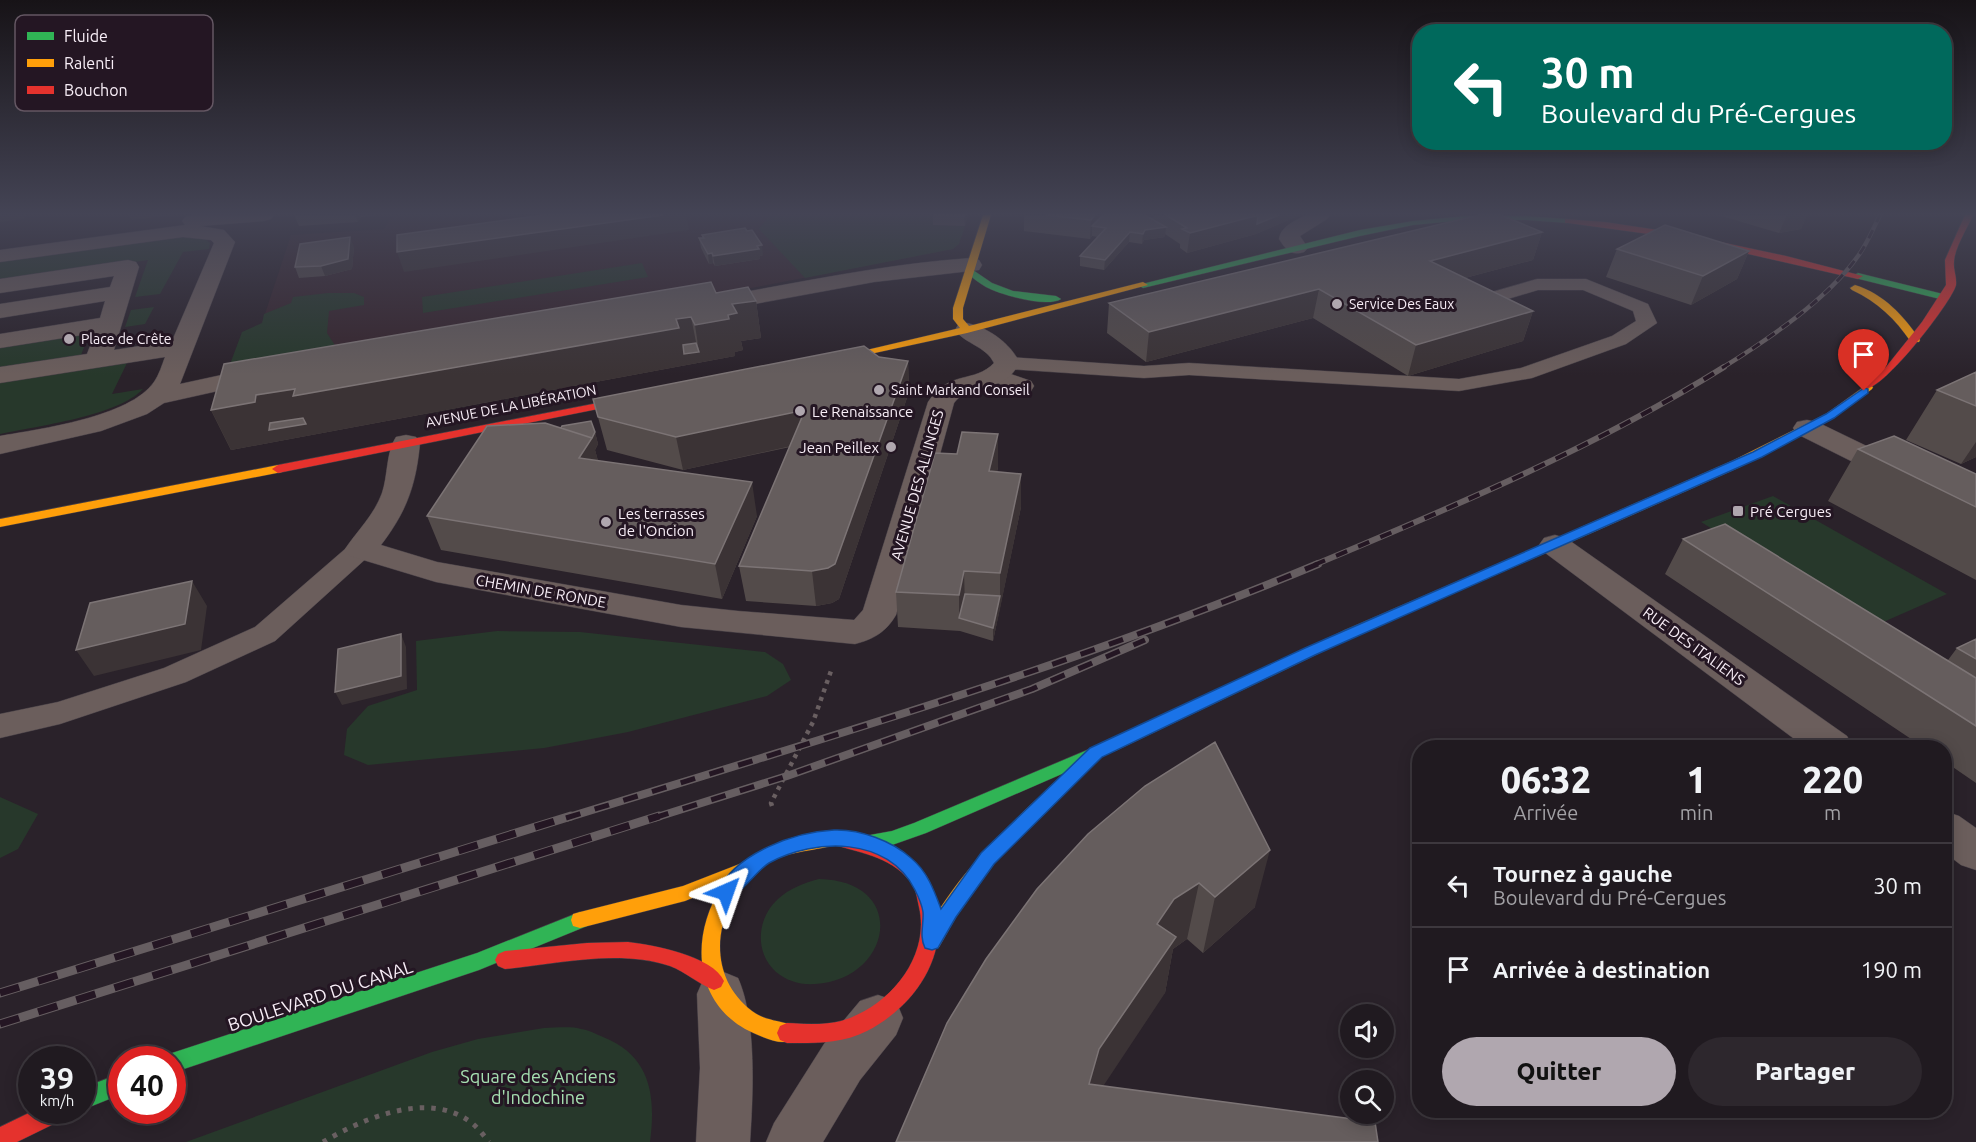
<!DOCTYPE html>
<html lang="fr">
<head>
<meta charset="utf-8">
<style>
	:root { --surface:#201a20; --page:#2d272d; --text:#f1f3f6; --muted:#a2a1a5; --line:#3d383e; --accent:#b0a7af }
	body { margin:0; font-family:Ubuntu,sans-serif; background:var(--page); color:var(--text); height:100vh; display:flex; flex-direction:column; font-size:22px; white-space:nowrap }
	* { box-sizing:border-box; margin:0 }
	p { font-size:20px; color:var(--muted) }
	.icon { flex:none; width:33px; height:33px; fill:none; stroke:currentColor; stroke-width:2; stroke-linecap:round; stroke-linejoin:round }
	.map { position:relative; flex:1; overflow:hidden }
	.sheet { position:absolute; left:1412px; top:740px; width:540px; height:378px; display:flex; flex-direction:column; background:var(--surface); border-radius:24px; box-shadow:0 3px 15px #0003,0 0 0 2px var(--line) }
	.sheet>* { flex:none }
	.banner { position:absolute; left:1412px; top:24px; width:540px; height:126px; border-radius:24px; box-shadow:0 3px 15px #0003,0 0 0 2px var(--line); background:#00695c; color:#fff; overflow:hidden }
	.controls { position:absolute; left:1340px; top:1004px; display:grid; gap:12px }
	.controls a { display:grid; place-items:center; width:54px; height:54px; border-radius:50%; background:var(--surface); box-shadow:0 3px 15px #0003,0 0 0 2px var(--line); font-size:30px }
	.speed { position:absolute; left:18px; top:1046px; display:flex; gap:12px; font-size:30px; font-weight:700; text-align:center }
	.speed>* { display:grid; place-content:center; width:78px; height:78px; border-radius:50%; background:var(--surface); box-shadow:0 3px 15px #0003,0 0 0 2px var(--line); line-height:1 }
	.speed small { font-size:15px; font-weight:400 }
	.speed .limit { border:9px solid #d22; background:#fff; color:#111 }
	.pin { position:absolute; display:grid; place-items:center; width:51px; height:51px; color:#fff; margin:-62px -26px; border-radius:50% 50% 50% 0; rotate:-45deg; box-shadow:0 0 6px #0007 }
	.pin .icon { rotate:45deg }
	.me { position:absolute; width:66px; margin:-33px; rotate:43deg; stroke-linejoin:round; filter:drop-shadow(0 0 4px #0008) }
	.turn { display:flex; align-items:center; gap:21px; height:126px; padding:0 30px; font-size:27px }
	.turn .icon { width:78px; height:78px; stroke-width:2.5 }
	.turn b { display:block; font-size:42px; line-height:51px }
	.eta { display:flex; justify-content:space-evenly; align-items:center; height:102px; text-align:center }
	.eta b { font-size:36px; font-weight:800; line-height:42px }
	.button { display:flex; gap:12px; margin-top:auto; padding:12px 30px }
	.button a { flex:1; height:69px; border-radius:36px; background:var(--accent); color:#111; font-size:24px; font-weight:800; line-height:69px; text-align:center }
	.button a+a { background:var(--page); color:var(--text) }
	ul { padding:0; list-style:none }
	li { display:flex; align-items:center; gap:18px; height:84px; padding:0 30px; border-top:2px solid var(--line) }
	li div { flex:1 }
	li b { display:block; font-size:22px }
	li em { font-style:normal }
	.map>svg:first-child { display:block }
	.education { fill:#36252d }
	.green { fill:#27382b }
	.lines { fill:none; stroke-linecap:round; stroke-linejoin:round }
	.lane-casing { stroke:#463f46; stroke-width:1 }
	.street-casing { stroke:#463f46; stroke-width:1 }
	.fast-casing { stroke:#463f46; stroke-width:1 }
	.slow-casing { stroke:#463f46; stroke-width:1 }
	.jam-casing { stroke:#463f46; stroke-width:1 }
	.path-far1 { stroke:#695f61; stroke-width:4.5; stroke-dasharray:4 5; stroke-linecap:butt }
	.path { stroke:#695f61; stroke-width:5; stroke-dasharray:4.5 7; stroke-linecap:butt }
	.lane { fill:#6b5e5c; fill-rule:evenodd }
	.street { fill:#6b5e5c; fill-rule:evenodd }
	.fast { fill:#30b455; fill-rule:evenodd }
	.slow { fill:#ff9f0a; fill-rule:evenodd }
	.jam { fill:#e5322d; fill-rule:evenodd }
	.rail-far3-casing { stroke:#665e61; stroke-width:4.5 }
	.rail-far2-casing { stroke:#665e61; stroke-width:6 }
	.rail-far1-casing { stroke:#665e61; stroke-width:8 }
	.rail-casing { stroke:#665e61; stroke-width:9 }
	.rail-far3 { stroke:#241623; stroke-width:3; stroke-dasharray:9; stroke-linecap:butt }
	.rail-far2 { stroke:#241623; stroke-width:4; stroke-dasharray:12; stroke-linecap:butt }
	.rail-far1 { stroke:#241623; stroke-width:5; stroke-dasharray:15; stroke-linecap:butt }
	.rail { stroke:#241623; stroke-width:7; stroke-dasharray:20; stroke-linecap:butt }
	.wall { fill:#534b4a }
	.shaded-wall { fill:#3b3335 }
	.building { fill:#655d5d; stroke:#7c7475; stroke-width:1.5 }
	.route { fill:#1a73e8; stroke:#114b97; stroke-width:1.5 }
	.poi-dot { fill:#b0a7af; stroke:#241623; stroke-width:2 }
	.labels { text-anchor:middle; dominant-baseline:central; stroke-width:6; stroke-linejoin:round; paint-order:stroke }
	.far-poi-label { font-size:14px; fill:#f8eef7; stroke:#241623; text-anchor:start }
	.far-street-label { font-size:14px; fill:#f8eef7; stroke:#241623 }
	.poi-label { font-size:15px; fill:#f8eef7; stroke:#241623; text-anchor:start }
	.street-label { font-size:15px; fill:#f8eef7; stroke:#241623 }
	.near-street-label { font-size:18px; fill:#f8eef7; stroke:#241623 }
	.near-park-label { font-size:18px; fill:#a6e0b1; stroke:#241623 }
	.key { fill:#241623; stroke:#645763; stroke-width:1.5 }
	.key-label { font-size:16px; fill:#f8eef7 }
</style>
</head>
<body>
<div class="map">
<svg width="1976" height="1142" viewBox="0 0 1976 1142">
	<rect width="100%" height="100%" fill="#2a222a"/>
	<path class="education" d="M393,215H968L959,244L953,249L746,289L338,350L262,323L291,235L384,229Z"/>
	<path class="green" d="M770,215H937L933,225L965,226L959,244L953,249L805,278L759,229Z
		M168,235L205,239L210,243L209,249L183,252L160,294L135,297L148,260L0,282V259Z
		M642,263L648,277L423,313L422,297Z
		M328,293H354L364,297V305L329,311L327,333L338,350L229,367L242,332L262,323L264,314L291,303L293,297Z
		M154,307L145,324L125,327L131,310Z
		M90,332L81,355L0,369V347Z
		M127,363L112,394L143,389C118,416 37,426 0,434V382Z
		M1773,496L1947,594L1872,627L1701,522Z
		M497,631L580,632L765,652L783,664L791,680L767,696L628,732L544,748L368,765L344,755L347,729L368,706L417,690L416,641Z
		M0,797L38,814L18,849L0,858Z
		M819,879C910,881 892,980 815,984C800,985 787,981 776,972C754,952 757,918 778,899C790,888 804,883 819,879Z
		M544,1028C556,1028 570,1026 581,1029C589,1030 596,1034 603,1037C651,1056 656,1096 650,1142H186L432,1052L478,1039Z"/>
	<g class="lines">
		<defs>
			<path id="lane" d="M1537,279H1586L1648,304L1657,323L1626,344L1532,378L1459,391L1189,375L1144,378L1007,369L1000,367L997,363L1000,359L1007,357L1144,366L1189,363L1459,379L1521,368L1612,336L1636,321L1633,311L1583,290H1538L1468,311L1461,309L1459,305L1461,301Z
				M996,369L1031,381L1034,386L1031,391L1023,392L1015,391L989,379L985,375L989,371Z
				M361,541L370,543L374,549L370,555L275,641L186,682L60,724L0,738V714L58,702L164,668L255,627L352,543Z"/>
			<path id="street" d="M192,215H274L271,219L264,221L200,226L224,230L235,242L180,384L263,366L272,369L276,374L272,379L164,403L147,414L101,431L0,454V436C40,429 130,417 154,382C159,375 162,365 165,357L0,383V367L87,354L95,333L0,348V334L100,318L105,301L0,318V304L110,287L114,276L0,293V279L128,260L136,262L139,267L114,350L172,341L214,243L211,240L183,237L0,262V250L185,225L182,221L185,217Z
				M1306,215H1330L1327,219L1300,236L1308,248L1304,252C1291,256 1286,250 1279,239C1281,226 1295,221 1306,215Z
				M971,258L979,260L982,265L979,270L874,282L711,312L703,310L699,305L703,300L711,298C798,283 883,264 971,258Z
				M967,323C989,328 1010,343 1020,363C1015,370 1011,377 1003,381C987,390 966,387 954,403L896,615C886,632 874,639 855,644L681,627L436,582L350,556L345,549C358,530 374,515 382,493C388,476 386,452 396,437L406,435L416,437L420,443C416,485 407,511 381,545L437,562L681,605L738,611L854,620L863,610L928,402C950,369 974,384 994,363C986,346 965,344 955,330L958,325Z
				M1807,420L1817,422L1976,499V520L1965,518L1797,434L1793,428L1797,422Z
				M1555,535L1566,538L1847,736L1853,747H1805L1544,552L1539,545L1544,538Z
				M1944,811L1959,816L1976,828V870L1961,865L1944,852Z
				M721,971L738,978C757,1020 753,1096 750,1142H696L700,1068L697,994L704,978Z
				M878,995L896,1001L903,1018L896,1035L860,1080L823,1142H766L774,1123L824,1044L860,1001Z"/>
			<path id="fast" d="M1465,216H1526L1568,219L1572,221L1568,223L1526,220H1465L1413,225L1360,236L1143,288L1138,285L1360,230L1413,221Z
				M970,268L992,283L1013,291L1056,296L1061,299C1047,308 1001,295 986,287C979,283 973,278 967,273L966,271Z
				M1858,273L1947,295L1949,297L1944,300L1855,278L1853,276Z
				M1584,527L1590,531L1589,534L1353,637L1348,639L1341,634L1343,631Z
				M1111,740L1117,742L1119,746L1117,750L926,833L892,845L865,849L859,847L856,842L859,837L892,831L914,823Z
				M580,912L587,914L589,920L587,926L479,970L172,1073V1059H163L165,1056L172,1053L477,953Z
				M122,1073V1094L82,1110V1088Z"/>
			<path id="slow" d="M983,215H991L963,308V319L969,326L1143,282L1148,285L967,333L824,364V360L960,328L953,319V308Z
				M1855,285C1884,294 1904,316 1920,340L1919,342H1911C1895,319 1878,302 1852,290L1850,288Z
				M1868,384L1873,387L1872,389L1834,418L1740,467L1589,534H1579L1578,531L1579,528L1732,461L1826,414Z
				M278,465L282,466L284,469L282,472L0,527V519Z
				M1348,629L1353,631L1355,634L1353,637L1117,750L1111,752L1105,750L1103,746L1105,742Z
				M1082,760L1088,762L1090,766L1088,770L994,864L956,917L939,947L932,949L925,947L922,941C956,869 1020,816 1076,762Z
				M835,831L841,833L844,838L841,843C816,852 791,849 767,864C716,897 700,971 752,1011C765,1021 780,1020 794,1026L797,1033L794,1040C782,1045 770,1040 758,1035C694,1010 688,939 722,886L685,901L580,928L573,926L571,920L573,914L580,912L683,886L742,863L773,845L801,836Z"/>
			<path id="jam" d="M1965,215H1973C1968,227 1954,249 1954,262C1953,269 1957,277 1956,285C1952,302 1882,392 1864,389V385L1886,367L1922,322L1946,285L1945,260Z
				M1565,219L1605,222L1678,233L1786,256L1863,276L1858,279L1678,238L1568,223H1565Z
				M639,395L643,396V400L278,473L272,469L278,465Z
				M835,831C866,838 898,845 921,869C929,877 934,890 936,901C949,956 915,1006 867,1031C841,1044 815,1043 787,1043L780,1040L777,1033L780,1026L787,1023C809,1024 830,1026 850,1018C894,1001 930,954 919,907C917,898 916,888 910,881C889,855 858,853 829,843L826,838L829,833Z
				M628,942C653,945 713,956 724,981L721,987L714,990C698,984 686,972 670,966C618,949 558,964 505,969L498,966L495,960L498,954L505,951L587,943Z
				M35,1110H69L66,1118L17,1142H0V1127Z"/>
		</defs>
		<use href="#lane" class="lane-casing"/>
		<use href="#street" class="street-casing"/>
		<use href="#fast" class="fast-casing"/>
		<use href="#slow" class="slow-casing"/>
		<use href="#jam" class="jam-casing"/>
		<path class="path-far1" d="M772,806L771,803L813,722L832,668"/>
		<path class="path" d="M323,1142C364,1118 430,1089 473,1124C479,1129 484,1136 489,1142"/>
		<use href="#lane" class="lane"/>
		<use href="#street" class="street"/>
		<use href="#fast" class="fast"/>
		<use href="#slow" class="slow"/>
		<use href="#jam" class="jam"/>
		<defs>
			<path id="rail-far3" d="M1722,368C1767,340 1827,300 1858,256C1867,244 1873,229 1880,215"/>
			<path id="rail-far2" d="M1314,565C1453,507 1596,447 1724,367"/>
			<path id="rail-far1" d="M566,818C819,740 1074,666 1318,564
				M654,818L787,776L1032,689L1145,640"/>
			<path id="rail" d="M0,993L571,816
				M0,1024L659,816"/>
		</defs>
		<use href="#rail-far3" class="rail-far3-casing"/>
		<use href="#rail-far2" class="rail-far2-casing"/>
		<use href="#rail-far1" class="rail-far1-casing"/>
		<use href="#rail" class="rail-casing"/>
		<use href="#rail-far3" class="rail-far3"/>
		<use href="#rail-far2" class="rail-far2"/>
		<use href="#rail-far1" class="rail-far1"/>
		<use href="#rail" class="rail"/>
	</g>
	<path class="wall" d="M294,215H375L374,216L361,217L358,222L299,226Z
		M933,215H968L965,226L933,225Z
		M1024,215H1300L1256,234L1187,253L1180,248V244L1165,234V237L1144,240L1142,244L1129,242L1104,270L1080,266V256L1098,237L1092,236L1090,239L1024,231Z
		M1718,215H1807L1801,229L1779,233Z
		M1542,232L1533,260L1465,278L1533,311L1523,341L1408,376L1313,318L1146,362L1107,333L1109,303Z
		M702,235L763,255L760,256V259L715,266L713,263L709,264L701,248L699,238H703Z
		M354,247L352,269L325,276L299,278L295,267Z
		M1617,249L1749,251L1737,279L1691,305L1606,277Z
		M716,293L756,301L761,338L741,341L743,350L735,352V356L231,450L211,410Z
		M879,357L908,361L909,392L839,599L832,603L816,606L746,601L739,566L790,447L683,470L607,450L593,399Z
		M1976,372V457L1961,464L1906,440L1937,390Z
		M561,428L595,432L598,444L595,450L598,461L757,516L722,599L441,550L427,516Z
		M998,434V467L997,472L1021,474V507L993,641L960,631L898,627L896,592L957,454Z
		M1858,449L1976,474V580L1828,501Z
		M1683,539L1948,660L1957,648L1976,639V783L1944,761V747H1923L1665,574Z
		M1088,834L1255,907L1203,953L1187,939L1173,949L1165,993L896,1142Z"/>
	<path class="shaded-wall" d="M0,215H26L24,219L0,222Z
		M129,215H173L132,220Z
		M355,215H360L361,217L358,222Z
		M663,215H686L689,230L404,272L397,252Z
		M965,215H968L965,226L964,216Z
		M1095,215H1107L1092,226V236L1090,239L1091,220Z
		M1145,215H1155V216L1151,217L1144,224Z
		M1259,215H1300L1256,234L1187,253L1190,233Z
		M1787,215H1807L1801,229L1779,233Z
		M1166,227L1165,237L1144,240L1142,244L1143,234L1145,230Z
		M1130,232L1129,242L1104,270L1105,260Z
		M1542,232L1533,260L1423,289L1430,261Z
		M350,237L354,247L352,269L325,276L321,266Z
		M762,245L763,255L760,256V259L715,266L713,256Z
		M1749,251L1737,279L1691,305L1703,276Z
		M712,253L713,263L709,264L708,254Z
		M1319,289L1313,318L1146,362L1149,332Z
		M756,301L761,338L741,341L743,350L735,352V356L231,450L211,410L237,391L691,317L698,352H699L695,325L728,315L732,304Z
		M1533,311L1523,341L1408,376L1416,345Z
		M908,361L909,392L839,599L832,603L816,606L812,571Z
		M805,410L809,442L683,470L676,437Z
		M595,432L598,444L595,450L601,471L579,458Z
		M998,434V467L989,505V471Z
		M1976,442V457L1961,464Z
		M1021,474V507L1000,609V573Z
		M752,482L757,516L722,599L715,564Z
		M964,571L965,607L959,618V595Z
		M192,581L207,606L201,650L94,676L76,650Z
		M1000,596V609L993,641V628Z
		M401,634L406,647L407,689L342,705L335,692Z
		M1270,850L1255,907L1203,953L1215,897Z
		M1199,883L1187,939L1173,949L1165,993L1092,1103L1089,1084L1099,1049L1157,924L1174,899Z"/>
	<path class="building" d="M543,215H663L397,252V235Z
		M933,215H965L964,216Z
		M1046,215H1095L1091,220Z
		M1103,215H1145L1166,227L1145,230L1143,234L1130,232L1105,260L1080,256L1106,228L1092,226Z
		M1166,215H1259L1190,233L1182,229L1187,228Z
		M1258,215H1279L1257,224Z
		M1479,215H1501L1542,232L1430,261L1533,311L1416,345L1319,289L1149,332L1109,303Z
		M1665,225L1749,251L1703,276L1617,249Z
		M745,228L747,231L752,230L762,245L757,246L759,249L713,256L712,253L708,254L699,238H704L702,235Z
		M350,237L348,259L321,266L295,267L300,244Z
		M711,282L716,293L748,287L756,301L732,304L737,313L728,315L729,319L695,325L691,317L676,319L679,328L293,396L295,389L256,395L255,402L211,410L224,364Z
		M696,343L699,352L684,354L683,345Z
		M864,346L879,357L908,361L835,564L828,568L812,571L739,566L805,410L676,437L598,417L593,399Z
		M1976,372V406L1937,390Z
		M303,418L306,424L269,430L270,423Z
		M591,421L595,432L592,438L561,428L562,426Z
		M545,423L592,438L579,458L752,482L715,564L427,516L487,426Z
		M962,432L998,434L989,471L1021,474L1000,573L964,571L959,595L896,592L935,453L957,454Z
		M1894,436L1976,474V507L1858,449Z
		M1725,524L1976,678V726L1683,539Z
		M192,581L185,624L76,650L90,603Z
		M965,594L1000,596L993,628L959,618Z
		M401,634V676L335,692L338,649Z
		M1976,639V659L1957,648Z
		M1215,742L1270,850L1215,897L1199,883L1174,899L1157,924L1176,937L1099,1049L1089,1084L1375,1122L1378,1142H896L947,1023L986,959L1037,889L1088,834L1145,786Z"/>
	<linearGradient id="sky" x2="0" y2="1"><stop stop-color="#171317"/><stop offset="0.57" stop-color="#445"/><stop offset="1" stop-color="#445" stop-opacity="0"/></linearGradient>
	<rect width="1976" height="375" fill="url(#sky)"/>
	<path class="route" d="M1864,388L1868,389V393L1834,418L1762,457L1315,655L1102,757L994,864L956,917L938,948L932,950L925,948C919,936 924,924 923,912C922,905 918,896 915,890C888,836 815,838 769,863C754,872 736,904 720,898L717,892C736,853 794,832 834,830C860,829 892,841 911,858C927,871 934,890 941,909L981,853L1090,748L1305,648L1753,452L1826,414Z"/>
	<g class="poi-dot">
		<circle cx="1337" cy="304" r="6"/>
		<circle cx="69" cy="339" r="6"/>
		<circle cx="879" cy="390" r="6"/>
		<circle cx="800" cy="411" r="6"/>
		<circle cx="891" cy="447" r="6"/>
		<rect x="1732" y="505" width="12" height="12" rx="3"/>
		<circle cx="606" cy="522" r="6"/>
	</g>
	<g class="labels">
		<g class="far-poi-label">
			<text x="1349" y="304">Service Des Eaux</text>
			<text x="81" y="339">Place de Crête</text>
			<text x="891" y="390">Saint Markand Conseil</text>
		</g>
		<g class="far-street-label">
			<text transform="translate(511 406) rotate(-11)">AVENUE DE LA LIBÉRATION</text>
		</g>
		<g class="poi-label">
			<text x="812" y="411">Le Renaissance</text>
			<text x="879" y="447" text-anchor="end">Jean Peillex</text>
			<text x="1750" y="511">Pré Cergues</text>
			<text x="618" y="513">Les terrasses<tspan x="618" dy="17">de l'Oncion</tspan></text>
		</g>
		<g class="street-label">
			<text transform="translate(917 485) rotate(-74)">AVENUE DES ALLINGES</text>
			<text transform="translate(541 591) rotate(10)">CHEMIN DE RONDE</text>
			<text transform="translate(1694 646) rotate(36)">RUE DES ITALIENS</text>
		</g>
		<g class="near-street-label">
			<text transform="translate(320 995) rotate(-18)">BOULEVARD DU CANAL</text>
		</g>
		<g class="near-park-label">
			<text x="538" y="1076">Square des Anciens<tspan x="538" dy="21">d'Indochine</tspan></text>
		</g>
	</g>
	<rect x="15" y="15" width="198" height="96" rx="9" class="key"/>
	<rect x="27" y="32" width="27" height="8" fill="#30b455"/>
	<rect x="27" y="59" width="27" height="8" fill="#ff9f0a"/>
	<rect x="27" y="86" width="27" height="8" fill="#e5322d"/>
	<g class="key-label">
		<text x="64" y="42">Fluide</text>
		<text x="64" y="69">Ralenti</text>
		<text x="64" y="96">Bouchon</text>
	</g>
</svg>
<div class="controls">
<a><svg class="icon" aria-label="sound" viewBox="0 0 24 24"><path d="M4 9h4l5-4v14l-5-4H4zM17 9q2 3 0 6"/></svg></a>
<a><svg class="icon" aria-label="search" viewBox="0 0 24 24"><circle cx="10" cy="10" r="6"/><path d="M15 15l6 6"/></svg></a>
</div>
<div class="speed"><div>39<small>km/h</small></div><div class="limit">40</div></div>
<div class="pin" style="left:1864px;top:391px;background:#d93025"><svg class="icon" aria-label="arrive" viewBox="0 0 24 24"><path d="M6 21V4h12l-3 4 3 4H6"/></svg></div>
<svg class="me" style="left:726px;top:892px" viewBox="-20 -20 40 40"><path d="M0-17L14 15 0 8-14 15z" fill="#1a73e8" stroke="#fff" stroke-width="4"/></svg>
<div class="banner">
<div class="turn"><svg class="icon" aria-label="left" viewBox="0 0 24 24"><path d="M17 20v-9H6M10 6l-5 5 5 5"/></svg><div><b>30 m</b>Boulevard du Pré-Cergues</div></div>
</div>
<section class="sheet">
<div class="eta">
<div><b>06:32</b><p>Arrivée</p></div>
<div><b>1</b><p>min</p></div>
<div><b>220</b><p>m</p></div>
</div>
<ul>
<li><svg class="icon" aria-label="left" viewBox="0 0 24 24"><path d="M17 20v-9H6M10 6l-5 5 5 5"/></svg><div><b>Tournez à gauche</b><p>Boulevard du Pré-Cergues</p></div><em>30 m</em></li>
<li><svg class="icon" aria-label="arrive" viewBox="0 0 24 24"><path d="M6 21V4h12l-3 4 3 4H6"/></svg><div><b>Arrivée à destination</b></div><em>190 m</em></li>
</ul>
<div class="button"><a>Quitter</a><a>Partager</a></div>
</section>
</div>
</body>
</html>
